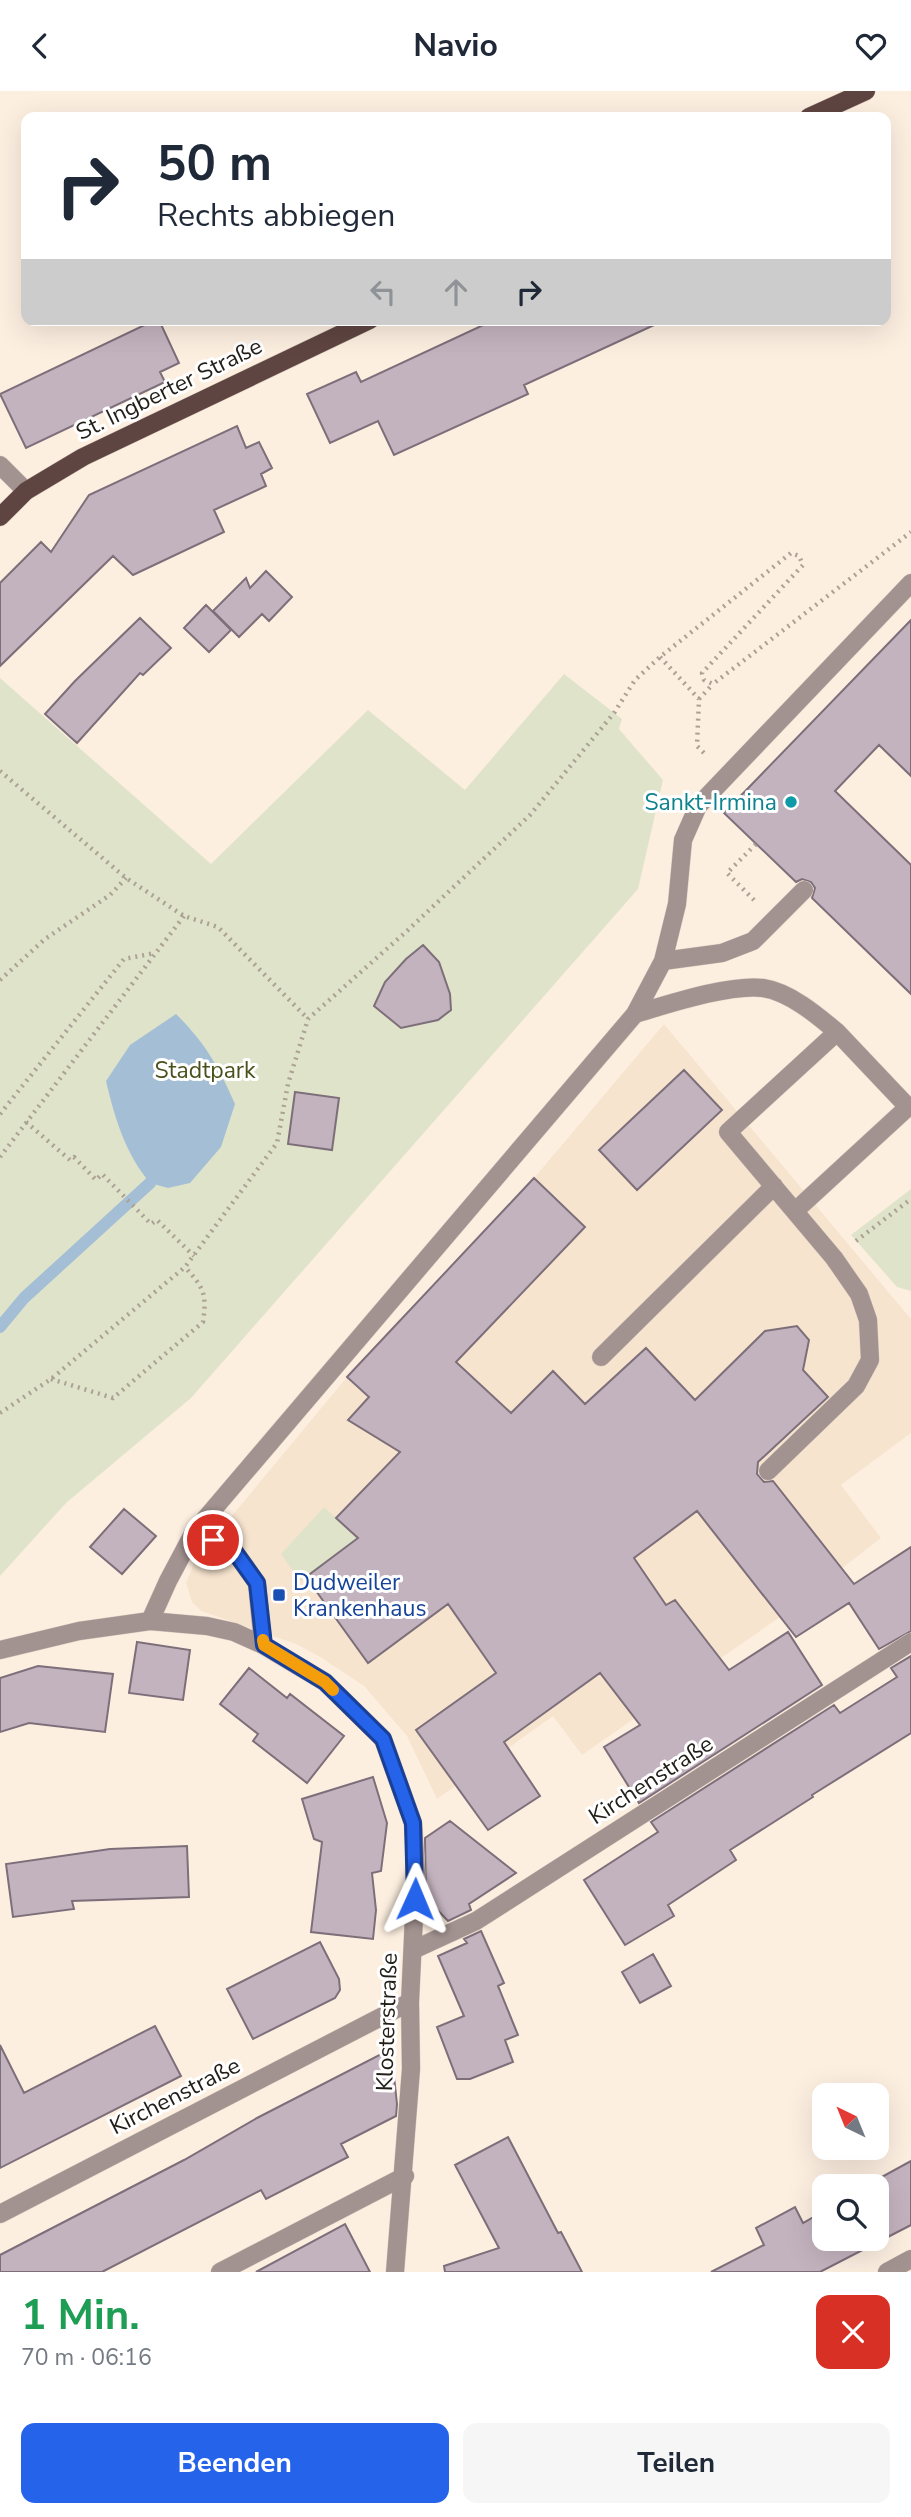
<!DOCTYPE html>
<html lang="de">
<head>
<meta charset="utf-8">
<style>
	:root { --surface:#fff; --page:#f6f6f7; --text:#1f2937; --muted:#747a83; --accent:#2563eb }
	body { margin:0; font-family:"Nunito Sans",sans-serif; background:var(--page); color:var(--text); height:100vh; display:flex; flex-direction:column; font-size:26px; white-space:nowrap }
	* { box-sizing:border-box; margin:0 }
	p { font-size:23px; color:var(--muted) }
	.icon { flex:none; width:38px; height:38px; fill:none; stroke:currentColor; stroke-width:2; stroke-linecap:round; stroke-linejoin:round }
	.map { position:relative; height:2181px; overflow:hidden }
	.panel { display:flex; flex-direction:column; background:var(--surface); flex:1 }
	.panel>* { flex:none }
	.top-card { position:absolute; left:21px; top:21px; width:870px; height:214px; border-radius:14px; box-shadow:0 7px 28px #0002; background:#fff; color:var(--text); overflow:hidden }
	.needle { width:46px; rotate:317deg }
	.fabs { position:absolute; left:812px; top:1992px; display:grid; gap:14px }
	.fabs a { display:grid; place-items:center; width:77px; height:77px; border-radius:14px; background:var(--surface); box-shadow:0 7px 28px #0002; font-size:35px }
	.pin { position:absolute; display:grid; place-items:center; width:60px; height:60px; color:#fff; margin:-30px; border:4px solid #fff; border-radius:50%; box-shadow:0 2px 7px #0007 }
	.me { position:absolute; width:77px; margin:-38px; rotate:1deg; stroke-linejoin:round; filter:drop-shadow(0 0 5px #0008) }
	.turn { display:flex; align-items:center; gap:24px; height:147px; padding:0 21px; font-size:32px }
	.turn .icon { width:91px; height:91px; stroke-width:2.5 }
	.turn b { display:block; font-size:49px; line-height:60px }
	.lanes { display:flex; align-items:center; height:66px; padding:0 21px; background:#0003; justify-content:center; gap:35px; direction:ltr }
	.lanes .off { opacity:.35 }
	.round { display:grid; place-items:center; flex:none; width:74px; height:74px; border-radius:14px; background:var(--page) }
	.overview { display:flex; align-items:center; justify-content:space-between; height:119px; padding:0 21px }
	h1 { font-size:42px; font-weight:700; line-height:52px; color:#1e9e55 }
	.cta { display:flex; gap:14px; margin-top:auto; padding:14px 21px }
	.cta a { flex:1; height:80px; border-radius:14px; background:var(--accent); color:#fff; font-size:28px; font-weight:700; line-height:80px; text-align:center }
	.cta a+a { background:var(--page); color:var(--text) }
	header { display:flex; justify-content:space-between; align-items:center; height:91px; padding:0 21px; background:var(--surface); font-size:32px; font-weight:700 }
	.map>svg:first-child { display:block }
	.built { fill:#f7e4cf }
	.green { fill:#dfe3c9 }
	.water { fill:#a4bfd5 }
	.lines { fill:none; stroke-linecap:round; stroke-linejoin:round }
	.stream { stroke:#a4bfd5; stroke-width:12 }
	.building { fill:#c3b3bf; stroke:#7d6f7a; stroke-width:2 }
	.minor-casing { stroke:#dacdc0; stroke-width:19 }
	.major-casing { stroke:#dacdc0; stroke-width:19 }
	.path { stroke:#aba195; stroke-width:4.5; stroke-dasharray:2 5; stroke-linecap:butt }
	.minor { stroke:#a29290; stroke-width:18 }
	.major { stroke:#5f4542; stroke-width:18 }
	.route-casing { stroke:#184099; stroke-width:18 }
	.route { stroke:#2563eb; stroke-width:12 }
	.slow { stroke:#f59e0b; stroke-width:12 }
	.culture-dot { fill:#0f9aa8; stroke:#fff; stroke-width:2.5 }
	.transit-dot { fill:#1a4fb4; stroke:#fff; stroke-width:2.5 }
	.labels { text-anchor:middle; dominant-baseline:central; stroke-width:6; stroke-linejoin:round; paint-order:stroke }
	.street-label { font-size:23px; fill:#211d17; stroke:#fff }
	.culture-label { font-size:23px; fill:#0d838f; stroke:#fff; text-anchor:end }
	.park-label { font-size:23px; fill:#4b511d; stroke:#fff }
	.transit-label { font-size:23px; fill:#164399; stroke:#fff; text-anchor:start }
</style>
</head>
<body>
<header><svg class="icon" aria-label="back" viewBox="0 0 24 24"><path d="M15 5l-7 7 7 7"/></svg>Navio<svg class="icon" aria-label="heart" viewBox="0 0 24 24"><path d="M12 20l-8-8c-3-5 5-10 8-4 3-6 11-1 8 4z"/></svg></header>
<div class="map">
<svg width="911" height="2181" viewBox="0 0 911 2181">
	<rect width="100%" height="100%" fill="#fdefe0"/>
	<path class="built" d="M664,933L911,1228V1342L841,1394L881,1447L780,1526L582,1664L553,1625L437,1708L407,1645L364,1595L320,1566L296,1553L201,1520L192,1511L186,1492L196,1468L347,1286L400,1227L452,1276L584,1136L534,1087Z"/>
	<path class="green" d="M564,583L622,628L619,638L663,689L638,798L191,1307L66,1412L0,1485V587L211,773L368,619L465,699Z
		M911,1098V1200L897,1196L851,1144Z
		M324,1416L358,1447L300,1490L281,1463Z"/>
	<path class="water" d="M176,923C206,953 218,975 235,1013L221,1056L190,1092L168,1097L150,1092C125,1062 115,1028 106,990L130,954Z"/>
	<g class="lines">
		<path class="stream" d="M0,1236L24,1207L150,1092"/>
	</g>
	<path class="building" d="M155,229H159L179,272L160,281L165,291L26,357L0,303Z
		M494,229H665L524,294L528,303L394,364L378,330L330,352L307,303L356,281L361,291Z
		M237,335L246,357L259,351L272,377L261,383L266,395L214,419L224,441L133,484L113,465L0,575V492L41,451L51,461L89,404Z
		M266,480L292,506L269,530L262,523L239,546L213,520L246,487L250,497Z
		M206,514L231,539L209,561L184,537Z
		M140,527L171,557L143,584L140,582L77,652L45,623L75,590Z
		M911,529V685L879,654L835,700L911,774V903L812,807L815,797L811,791L802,788L796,791L724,722Z
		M423,854L439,871L450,903L451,919L438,929L401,937L374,915L385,891L406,868Z
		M684,979L722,1019L637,1099L599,1059Z
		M295,1001L339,1007L332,1059L288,1053Z
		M534,1087L585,1136L456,1271L511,1322L553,1280L585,1313L646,1257L695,1309L765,1240L797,1235L809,1249L803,1279L828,1306L758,1371L757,1383L764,1391L773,1390L854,1493L911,1456V1540L879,1558L849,1512L796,1546L697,1420L634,1467L666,1514L675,1509L729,1579L788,1541L822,1594L639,1712L604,1656L640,1634L600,1582L504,1651L540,1705L488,1739L416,1639L496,1582L448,1513L368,1572L306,1486L358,1447L336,1427L400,1361L348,1329L369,1306L347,1286Z
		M124,1418L156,1445L122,1483L90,1456Z
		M137,1551L190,1559L183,1609L129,1602Z
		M911,1565V1642L812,1704L813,1706L730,1759L736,1769L668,1814L674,1825L625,1854L584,1789L658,1741L651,1731L834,1614L840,1622L897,1586L891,1577Z
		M38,1575L113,1583L105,1641L29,1632L0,1641V1587Z
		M249,1577L287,1607L290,1603L344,1645L307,1692L253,1650L258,1643L220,1613Z
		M373,1686L387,1732L381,1780L372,1782L376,1819L373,1848L311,1841L322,1751L314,1748L302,1708Z
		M450,1730L516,1782L469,1813L471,1819L448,1830L426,1807L425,1747Z
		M187,1755L189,1806L72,1810L74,1818L13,1826L6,1773L110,1758Z
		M481,1840L504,1892L498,1895L518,1944L505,1949L513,1971L470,1988H457L437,1936L464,1925L438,1865L467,1852L464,1848Z
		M320,1851L339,1888L340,1899L335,1907L253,1948L227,1898Z
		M653,1863L671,1895L640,1912L622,1881Z
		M155,1935L181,1985L0,2077V1954L24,2002Z
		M391,1958L397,2013L396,2025L341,2053L348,2066L266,2108L261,2099L102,2181H0V2164L184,2069L257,2027Z
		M508,2046L558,2142L561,2141L582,2181H445L444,2175L499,2157L455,2074Z
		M911,2070V2134L820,2181H711L764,2154L756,2137L795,2116L803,2132L824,2120V2147H877V2095L867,2094Z
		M345,2133L370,2181H256Z"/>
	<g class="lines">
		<defs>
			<path id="minor" d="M0,374L26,400
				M663,870L722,862L753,850L804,799
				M635,923C669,913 729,893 763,897C790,901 818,925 837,941L728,1041L834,1167L859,1203L868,1229L870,1269L856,1295L768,1380
				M795,1120L908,1016L837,941
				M601,1266L774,1095
				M194,1441L232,1457L257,1492L263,1554
				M150,1530L168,1490L194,1441L635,923L663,870L677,813L683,749L698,715L911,492
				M0,1559L79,1540L150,1530L207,1535L234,1541L263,1554L325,1591L383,1648L413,1732L416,1782L410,1911L411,1978L395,2181
				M413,1859L476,1830L911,1551
				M0,2123L410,1911
				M220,2181L405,2085
				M887,2181L911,2168"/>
			<path id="major" d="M809,26L866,0
				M0,426L26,400L83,366L370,229"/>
		</defs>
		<use href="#minor" class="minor-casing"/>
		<use href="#major" class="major-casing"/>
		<path class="path" d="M660,566L699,608L697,655L707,665
			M699,608L713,593
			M0,680L126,787L184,825L218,836L308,928
			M754,809L727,782L756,753
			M0,889L45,848L110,804L126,787
			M0,1023L124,868L155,862
			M26,1031L70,1069L74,1066L96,1089L102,1083L151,1133L157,1129L194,1165
			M0,1066L184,825
			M856,1150L911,1108
			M51,1288L113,1307L203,1231C207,1203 204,1197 185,1176
			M0,1322L51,1288L185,1176L277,1052L288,993L308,928L408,839L530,724L614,622L635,589L660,566L791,462L799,465L803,474L702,582L704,589L713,593L911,441"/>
		<use href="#minor" class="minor"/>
		<use href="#major" class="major"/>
	</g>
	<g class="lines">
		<defs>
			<path id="route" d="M213,1449L232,1457L257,1492L264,1554L325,1591L383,1648L413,1732L415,1808"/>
		</defs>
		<use href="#route" class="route-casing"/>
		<use href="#route" class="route"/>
		<path class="slow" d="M263,1549L264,1554L325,1591L333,1599"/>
	</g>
	<circle class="culture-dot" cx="791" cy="711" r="7"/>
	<rect class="transit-dot" x="272" y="1497" width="14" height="14" rx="3.5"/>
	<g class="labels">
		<g class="street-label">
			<text transform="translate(169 298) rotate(-26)">St. Ingberter Straße</text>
			<text transform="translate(651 1689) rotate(-33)">Kirchenstraße</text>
			<text transform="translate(387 1931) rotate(-88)">Klosterstraße</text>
			<text transform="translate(175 2005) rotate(-27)">Kirchenstraße</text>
		</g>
		<g class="culture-label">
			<text x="777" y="711">Sankt-Irmina</text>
		</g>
		<g class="park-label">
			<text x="205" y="979">Stadtpark</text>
		</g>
		<g class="transit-label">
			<text x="293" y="1491">Dudweiler<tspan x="293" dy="26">Krankenhaus</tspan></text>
		</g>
	</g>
</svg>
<div class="fabs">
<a><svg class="needle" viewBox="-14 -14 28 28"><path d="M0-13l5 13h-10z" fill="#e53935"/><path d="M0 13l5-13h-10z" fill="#747a83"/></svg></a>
<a><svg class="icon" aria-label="search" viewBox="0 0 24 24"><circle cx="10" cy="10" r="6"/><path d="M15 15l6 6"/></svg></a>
</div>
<div class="pin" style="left:213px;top:1449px;background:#d93025"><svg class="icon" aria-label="arrive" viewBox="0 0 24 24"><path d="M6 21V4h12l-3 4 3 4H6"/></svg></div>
<svg class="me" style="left:415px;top:1808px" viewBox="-20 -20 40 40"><path d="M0-17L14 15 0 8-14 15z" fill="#2563eb" stroke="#fff" stroke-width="4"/></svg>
<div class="top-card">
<div class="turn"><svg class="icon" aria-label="right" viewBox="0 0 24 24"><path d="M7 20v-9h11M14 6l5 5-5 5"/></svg><div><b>50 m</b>Rechts abbiegen</div></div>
<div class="lanes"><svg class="icon off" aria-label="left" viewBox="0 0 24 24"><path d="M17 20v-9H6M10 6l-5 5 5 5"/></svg><svg class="icon off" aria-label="ahead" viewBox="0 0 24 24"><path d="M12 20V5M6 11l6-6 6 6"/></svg><svg class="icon" aria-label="right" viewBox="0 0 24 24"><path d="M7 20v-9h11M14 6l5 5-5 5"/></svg></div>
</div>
</div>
<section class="panel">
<div class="overview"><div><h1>1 Min.</h1><p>70 m · 06:16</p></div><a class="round" style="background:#d93025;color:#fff"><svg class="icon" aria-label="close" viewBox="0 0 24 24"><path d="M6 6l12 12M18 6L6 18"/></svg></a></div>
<div class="cta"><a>Beenden</a><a>Teilen</a></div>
</section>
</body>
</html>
